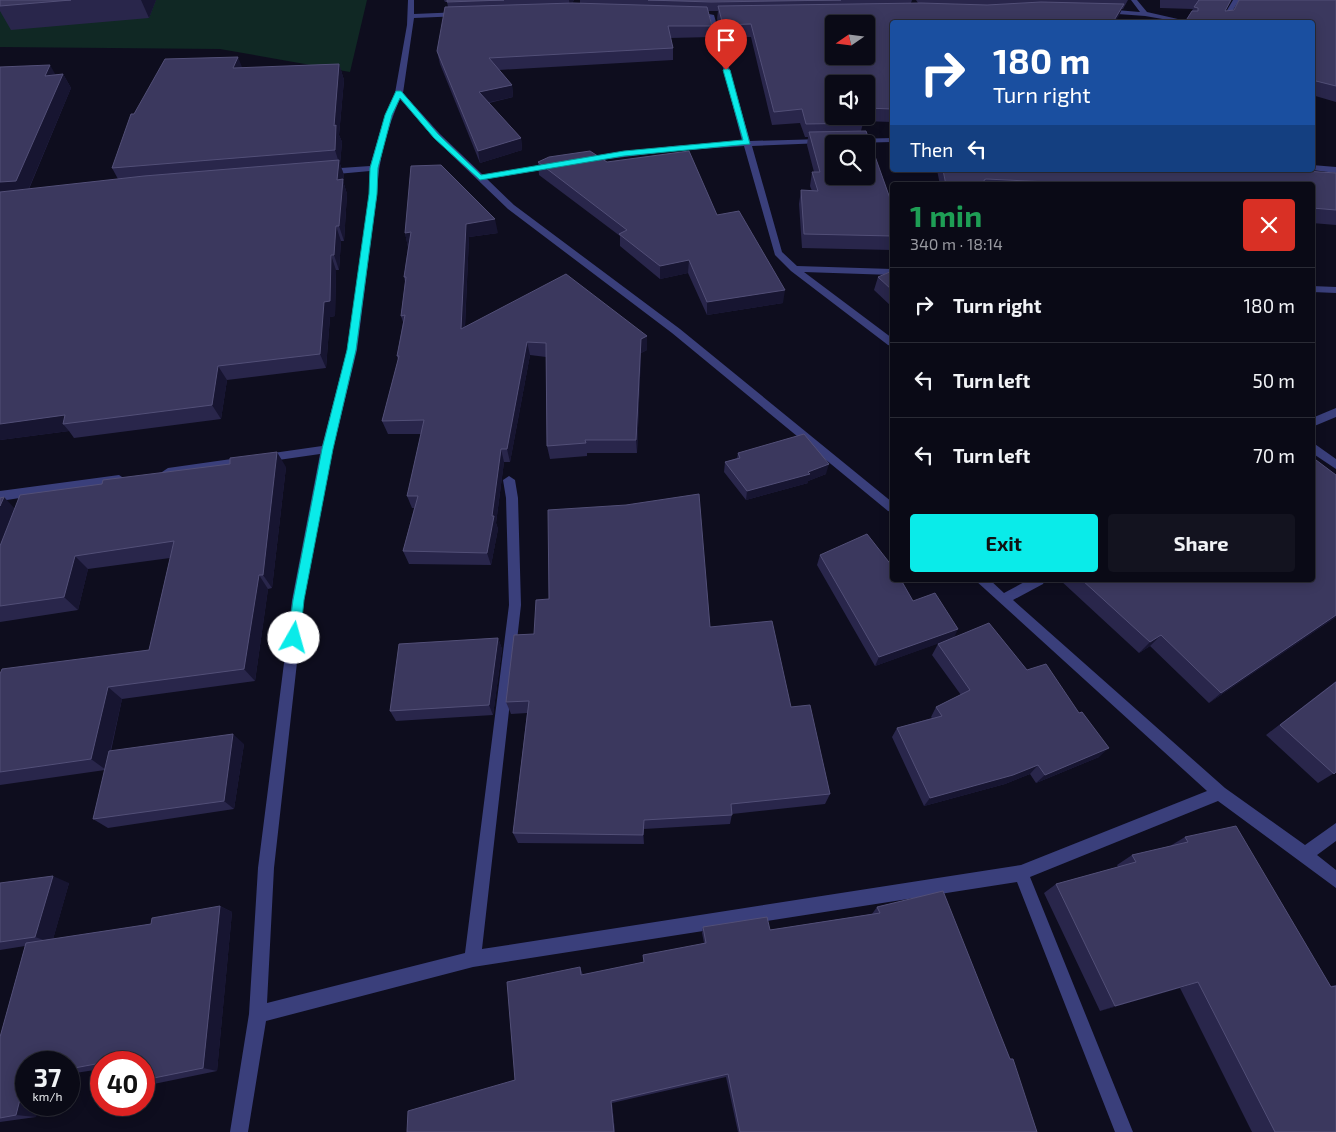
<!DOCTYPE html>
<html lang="en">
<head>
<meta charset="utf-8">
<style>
	:root { --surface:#0a0a16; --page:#13131f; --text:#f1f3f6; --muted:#999aa1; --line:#2a2b35; --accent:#0aebe9 }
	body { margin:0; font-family:"Exo 2",sans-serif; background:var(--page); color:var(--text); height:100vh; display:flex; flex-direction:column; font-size:19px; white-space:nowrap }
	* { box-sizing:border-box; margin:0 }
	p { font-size:16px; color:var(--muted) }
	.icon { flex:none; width:28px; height:28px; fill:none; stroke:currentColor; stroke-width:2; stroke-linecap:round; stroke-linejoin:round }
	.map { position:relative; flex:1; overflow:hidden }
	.panel { position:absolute; left:890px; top:182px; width:425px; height:400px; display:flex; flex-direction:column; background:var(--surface); border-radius:5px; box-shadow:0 2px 12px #0003,0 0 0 1px var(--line) }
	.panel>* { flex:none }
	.guide { position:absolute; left:890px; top:20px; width:425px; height:152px; border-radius:5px; box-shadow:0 2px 12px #0003,0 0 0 1px var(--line); background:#1a4fa0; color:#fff; overflow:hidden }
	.needle { width:32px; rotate:256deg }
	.controls { position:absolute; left:825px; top:15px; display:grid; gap:10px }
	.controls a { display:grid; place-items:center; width:50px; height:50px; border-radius:5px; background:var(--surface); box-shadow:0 2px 12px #0003,0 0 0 1px var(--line); font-size:25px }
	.speed { position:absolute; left:15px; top:1051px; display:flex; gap:10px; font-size:25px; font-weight:700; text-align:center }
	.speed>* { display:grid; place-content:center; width:65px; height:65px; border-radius:50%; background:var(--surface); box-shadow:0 2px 12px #0003,0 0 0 1px var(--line); line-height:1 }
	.speed small { font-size:12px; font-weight:400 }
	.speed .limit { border:8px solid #d22; background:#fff; color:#111 }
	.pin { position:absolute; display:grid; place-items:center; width:42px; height:42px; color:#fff; margin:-51px -21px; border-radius:50% 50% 50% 0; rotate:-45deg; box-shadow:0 0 5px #0007 }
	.pin .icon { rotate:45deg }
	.me { position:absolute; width:55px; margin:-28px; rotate:7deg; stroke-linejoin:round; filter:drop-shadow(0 0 4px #0008) }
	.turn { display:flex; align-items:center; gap:18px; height:105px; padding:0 20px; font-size:22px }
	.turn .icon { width:65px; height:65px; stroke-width:2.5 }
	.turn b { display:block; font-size:35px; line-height:42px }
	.then { display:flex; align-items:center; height:48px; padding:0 20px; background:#0003; gap:10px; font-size:19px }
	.round { display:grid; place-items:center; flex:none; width:52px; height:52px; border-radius:5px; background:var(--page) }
	.head { display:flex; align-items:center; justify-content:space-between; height:85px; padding:0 20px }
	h1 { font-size:30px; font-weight:700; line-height:38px; color:#1e9e55 }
	.primary-button { display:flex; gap:10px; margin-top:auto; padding:10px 20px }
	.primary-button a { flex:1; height:58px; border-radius:5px; background:var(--accent); color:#111; font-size:20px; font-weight:700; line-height:58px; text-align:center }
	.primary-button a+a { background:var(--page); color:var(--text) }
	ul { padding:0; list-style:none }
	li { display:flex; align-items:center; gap:15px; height:75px; padding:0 20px; border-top:1px solid var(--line) }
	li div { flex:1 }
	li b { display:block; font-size:19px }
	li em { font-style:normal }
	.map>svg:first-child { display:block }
	.green { fill:#102824 }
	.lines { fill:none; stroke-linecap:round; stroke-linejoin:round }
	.minor { fill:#3a3f7b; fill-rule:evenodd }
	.wall { fill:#29264b; fill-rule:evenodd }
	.shaded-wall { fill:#171531 }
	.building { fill:#3b385e; stroke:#524f77; fill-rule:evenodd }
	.route { fill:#0aebe9; stroke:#069997 }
</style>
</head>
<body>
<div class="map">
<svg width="1336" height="1132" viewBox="0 0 1336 1132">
	<rect width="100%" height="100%" fill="#0e0d1e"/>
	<path class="green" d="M0,0H367L350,72L220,49L0,47Z"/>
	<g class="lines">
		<path class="minor" d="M408,0H414V14L461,12L464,14L461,16L414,18L403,93L440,134L483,175L557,163L558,165L554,168L487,179L514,205L680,329L892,502V512L888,511L672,333L508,209L434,138L400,99C387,129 378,161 377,194L357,350L333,449L304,600L274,868L267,1003L465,953L509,605L506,498L503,480L509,476L515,480L518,498L521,605L482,949L1021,865L1207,791L975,580H990L1004,593L1028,580H1045L1043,584L1013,600L1225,788L1305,845L1336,823V841L1317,855L1336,870V888L1218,801L1030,877L1133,1132H1115L1017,882L473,967L266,1021L248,1132H230L249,1014L258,868L292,600L320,454L168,476L162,472L168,468L322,446L347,350L369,194L370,171L326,175L322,172L326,169L370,166L385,115L395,93L407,25Z
			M1131,0H1137L1147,12L1191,22H1180L1145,16L1104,13L1101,11L1104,9L1140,12Z
			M1233,0H1239L1226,22H1220Z
			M709,14L714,15L750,141L823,139L827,141L823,143L752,146L782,252L797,266L892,269V275L804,272L892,338V346L888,345L791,271L775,255L744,146L673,151L584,162L580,160L584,158L673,146L742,141Z
			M892,138V142L853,143L849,141L853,139Z
			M1312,165L1336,167V173L1312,170Z
			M1312,286L1336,287V293L1312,292Z
			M1336,408V417L1312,427V418Z
			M1312,442L1336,459V469L1312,453Z
			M119,475L125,479L119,483L0,501V491Z"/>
	</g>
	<path class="wall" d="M0,0H156L149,18L11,30L0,11Z
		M444,0H574L572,3H580V0H912L911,3H918L916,0H1128L1123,9H1121L1119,16L892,22V122L862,121L863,123L861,131L892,204V250L802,248L799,204L801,190L812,191L810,186L812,172H814L807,145L808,137H805L800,123L772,125L751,37H723L717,19L718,11H708L712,26V37L670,38L673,48V60L499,70L512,85L513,97L489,103L521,138L522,150L480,163L440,64L437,51L448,7L447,2H445ZM866,84V116H834Z
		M1160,0H1231L1225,11L1336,0V102L1312,95V22H1185L1193,9L1160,8Z
		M339,64L344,80L339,135L342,142L340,164L344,175L343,181L347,194L344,241H341L339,270H336L335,316L330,317L326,368L227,380L221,419L74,438L69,431L0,440V67L55,75L63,74L71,88L29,189L118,179L112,168L134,114L242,68Z
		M538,162H607L717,215L783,303L707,315L688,273L660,279L620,246V236L539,175Z
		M937,170H1289L1336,173V225L1312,223V185H940Z
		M405,233H498L469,237L465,327L647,336V350L641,353L637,453H587V456L550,459L547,446L546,357L530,355L510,462H504L496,523L498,529L491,565L409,564L403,551L414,508H412L407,496L421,434H388L382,421L398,360L397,356L403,322L401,316L405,282L404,277L408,247Z
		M892,271V307L874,290L878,277Z
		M738,453L826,474L808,481V483L746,500L724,472L725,462L737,458Z
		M286,467L272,588L268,589L255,681L122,699L111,751L244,744L234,809L108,828L93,819L105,770L0,785V674L149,650L170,558L88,569L78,610L0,622V498L15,509Z
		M820,555L954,638L1027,670L1099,757L1036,783L1030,774L1005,784L924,806L892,737L897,728L932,718L931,717L936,707L961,695L932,655L938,644L947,640L875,666L817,565Z
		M1060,580H1312L1336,617L1209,703L1150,646L1139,653Z
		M710,627L791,707L830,794L825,804L732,814L730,824L644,829V844L518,843L513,833L527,713L511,714L506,702Z
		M498,638L502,649L493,715L396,721L390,711Z
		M1336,681V772L1318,783L1266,735Z
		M1185,837L1331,986L1336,985V1132H1252L1180,988L1100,1011L1044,893L1056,884L1118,867L1117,865L1132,855L1170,846Z
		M0,883H69L53,939L151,924L220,906L232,912L217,1071L144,1086V1062H101V1069L69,1074V1062H26V1105H38L36,1117L0,1122V1037L25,946L0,950Z
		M877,907L1037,1132H738L726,1077L612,1103L615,1132H407L515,1080L580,967L583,975L644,962L704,943L702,933L703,927L770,930L872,914Z"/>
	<path class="shaded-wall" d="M141,0H156L149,18Z
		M569,0H574L570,7Z
		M1124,4L1119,16L1115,22H1113Z
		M238,57L244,72L233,68Z
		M339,64L344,80L339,135L342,142L340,164L344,175L343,181L347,194L344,241L339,226L337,180L339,163L335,150L334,126Z
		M50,65L58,79L45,76Z
		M63,74L71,88L26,195L0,198V182Z
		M512,85L513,97L481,104L479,92Z
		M521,138L522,150L480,163L478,151Z
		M495,219L498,233L469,237L464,343L461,329L466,224Z
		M336,226L341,241L339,270L334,255Z
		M411,232L408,247L405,233Z
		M331,255L336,270L335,316L330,317L326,368L320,354L324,302Z
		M689,260L688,273L660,279V266Z
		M785,290L783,303L707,315V302Z
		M647,336V350L641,353L637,453L636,440L641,339Z
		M527,342L530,355L510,462L507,449Z
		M218,366L227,380L221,419L212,405Z
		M65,415L63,424L69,431L0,440V424Z
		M501,449L504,462L496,523L498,529L491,565L487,553Z
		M277,452L286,467L272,588L263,575Z
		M829,464L826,474L808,481V483L746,500L747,491L808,472Z
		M4,497L18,512L0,559V499Z
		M75,556L88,569L78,610L64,597Z
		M259,575L268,589L255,681L244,669Z
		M1336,615V617L1209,703L1221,693Z
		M958,629L954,638L875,666L879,657Z
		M1161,635L1150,646L1139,653L1150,642Z
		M498,638L502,649L493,715L489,705Z
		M108,687L122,699L106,770L91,759Z
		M233,734L244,744L234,809L224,801Z
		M1109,748L1099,757L1036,783L1045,775Z
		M1038,765L1030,774L1005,784L924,806L930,798Z
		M644,820V844L643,835Z
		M53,876L69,883L52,943L35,937Z
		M220,906L232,912L217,1071L203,1068Z
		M1198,982L1180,988L1100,1011L1115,1006Z
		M26,1076V1105H38L36,1117L16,1115Z
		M611,1101L612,1103L615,1132H614Z"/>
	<path class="building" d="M0,0H71L0,6Z
		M447,0H504L447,2Z
		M648,0H841L711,2Z
		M1199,0H1231L1225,11L1234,10L1239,0H1336V86L1312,80V22H1185L1192,11H1198V8L1194,7Z
		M1041,2L1124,4L1113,22H892V109L866,108V84H834V116H860L863,123L806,124L802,109L774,112L751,24L723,25L718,6L921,3L987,5ZM834,24H866V56H834Z
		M573,3L707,7L712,26H668L673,48L489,58L512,85L479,92L521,138L478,151L437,51L445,7Z
		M238,57L233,68L339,64L334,126L336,125L335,150L112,168L131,114H134L165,59Z
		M50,65L45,76L63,74L16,181L0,182V67Z
		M866,131L892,204V236L804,234L801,190L818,191L812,172H820L809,132ZM834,144H866V176H834Z
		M590,151L607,162L689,151L717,215L739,211L785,290L707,302L689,260L660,266L619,234L627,230L538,162L549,157Z
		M339,160L337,180L343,179L339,226H336L334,255H331L330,301L324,302L320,354L218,366L212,405L63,424L65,415L0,424V192L144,176Z
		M441,165L495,219L466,224L461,329L566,274L647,336L641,339L636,440H585L586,443L547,446L546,343L527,342L507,449H501L492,516H494L487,553L403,551L418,496H407L424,420L382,421L399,356H397L405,315L401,316L406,277H404L411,232L405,233L411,166Z
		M943,170H1289L1336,173V210L1312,208V185H1089V184L986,179L984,180L985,185H946Z
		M892,271V290L878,277Z
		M804,434L829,464L808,472L810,474L747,491L725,462L740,458L738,453Z
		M277,452L263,575H259L244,669L108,687L91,759L0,772V674L2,669L149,650L174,541L75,556L64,597L0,606V546L20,495L102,484L103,480L230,464V458Z
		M1312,457L1336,475V615L1221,693L1161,635L1150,642L1082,580H1312Z
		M699,494L710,627L772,621L791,707L810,705L830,794L731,804L732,815L644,820L643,835L513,833L529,701L506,702L514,635L534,634L536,600L549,599L548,510L626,505Z
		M4,497L0,506V498Z
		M867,534L892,566V580H901L913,601L935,593L958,629L879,657L820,555Z
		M989,623L1027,670L1046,664L1079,713L1082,712L1109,748L1045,775L1038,765L1013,775L930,798L897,728L942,716L936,707L970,690L938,644Z
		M498,638L489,705L390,711L399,644Z
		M1336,682V772L1334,774L1280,725Z
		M233,734L224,801L93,819L109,751Z
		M1236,826L1331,987L1336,986V1132H1275L1198,982L1115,1006L1056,884L1136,862L1132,855L1188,842L1185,837Z
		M53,876L35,937L0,942V883Z
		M943,891L1010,1059H1013L1037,1132H740L728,1074L611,1101L614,1132H407L408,1111L515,1080L507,982L580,967L581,975L644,962L643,955L706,943L703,927L767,917L770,930L880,913L877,907Z
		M220,906L203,1068L144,1080V1062H131V1058L106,1062H101V1063L69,1069V1062H26V1076L16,1115L0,1118V1037L26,943L151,924L152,918Z"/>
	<path class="route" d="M726,68L730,70L750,144L624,156L480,180L434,138L400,98L392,115L378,168L377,194L356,350L333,449L304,600L300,638L298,642L294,643L290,642L288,638L293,600L322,449L347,350L369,194L370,168L385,115L396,91H401L439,135L481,175L624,151L743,140L723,70Z"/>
</svg>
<div class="controls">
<a><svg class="needle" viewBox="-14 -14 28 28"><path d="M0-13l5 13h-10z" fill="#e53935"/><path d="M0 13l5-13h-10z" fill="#999aa1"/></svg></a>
<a><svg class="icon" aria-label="sound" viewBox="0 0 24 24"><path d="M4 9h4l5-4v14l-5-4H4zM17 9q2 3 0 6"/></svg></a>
<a><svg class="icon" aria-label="search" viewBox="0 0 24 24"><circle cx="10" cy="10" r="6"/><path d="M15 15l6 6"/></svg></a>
</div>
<div class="speed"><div>37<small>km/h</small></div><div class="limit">40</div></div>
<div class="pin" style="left:726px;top:70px;background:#d93025"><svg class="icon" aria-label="arrive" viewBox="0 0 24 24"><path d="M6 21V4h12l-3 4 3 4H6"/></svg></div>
<svg class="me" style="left:294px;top:638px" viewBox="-20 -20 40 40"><circle r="19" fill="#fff"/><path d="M0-13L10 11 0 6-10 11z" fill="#0aebe9"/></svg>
<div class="guide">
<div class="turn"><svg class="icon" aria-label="right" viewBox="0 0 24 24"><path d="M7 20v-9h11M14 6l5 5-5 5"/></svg><div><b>180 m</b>Turn right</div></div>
<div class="then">Then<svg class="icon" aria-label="left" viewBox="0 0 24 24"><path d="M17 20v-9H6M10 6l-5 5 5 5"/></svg></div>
</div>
<section class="panel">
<div class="head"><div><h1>1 min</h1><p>340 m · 18:14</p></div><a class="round" style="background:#d93025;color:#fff"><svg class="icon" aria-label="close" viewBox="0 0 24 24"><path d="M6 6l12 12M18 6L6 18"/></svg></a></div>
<ul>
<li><svg class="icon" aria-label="right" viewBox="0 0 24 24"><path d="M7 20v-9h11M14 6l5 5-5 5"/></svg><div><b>Turn right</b></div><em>180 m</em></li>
<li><svg class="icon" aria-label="left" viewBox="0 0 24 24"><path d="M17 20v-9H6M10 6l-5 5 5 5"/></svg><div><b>Turn left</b></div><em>50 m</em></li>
<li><svg class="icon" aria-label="left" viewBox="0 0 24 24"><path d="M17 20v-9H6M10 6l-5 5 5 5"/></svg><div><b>Turn left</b></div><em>70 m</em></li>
</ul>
<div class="primary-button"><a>Exit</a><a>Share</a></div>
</section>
</div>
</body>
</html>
